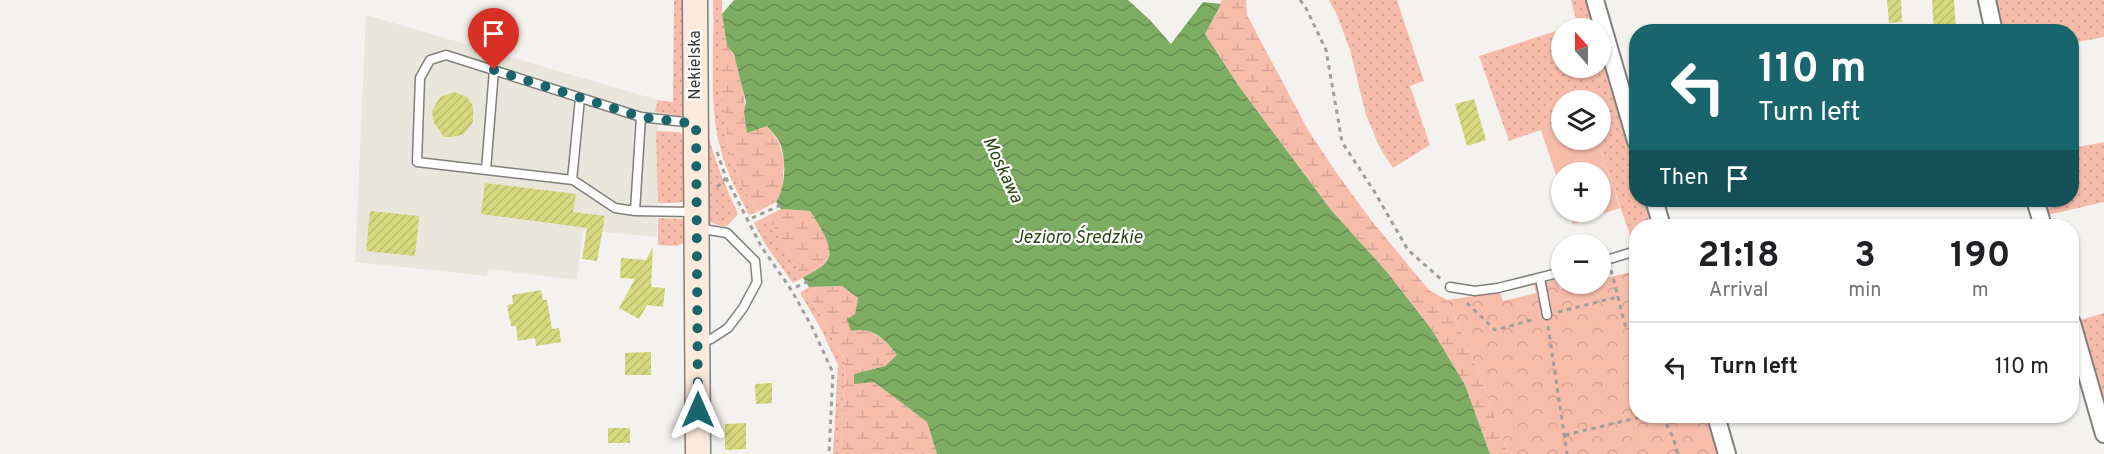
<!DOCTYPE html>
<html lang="en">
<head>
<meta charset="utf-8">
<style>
	:root { --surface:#fff; --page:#f2f2f2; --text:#202124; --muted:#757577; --line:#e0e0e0 }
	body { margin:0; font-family:Overpass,sans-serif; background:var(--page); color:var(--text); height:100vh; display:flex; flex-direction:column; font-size:22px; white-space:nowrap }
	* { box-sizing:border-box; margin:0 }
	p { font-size:20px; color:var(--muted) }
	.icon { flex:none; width:33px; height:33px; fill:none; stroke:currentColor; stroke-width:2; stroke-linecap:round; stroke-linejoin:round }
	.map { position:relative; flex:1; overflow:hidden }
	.side { position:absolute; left:1629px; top:219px; width:450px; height:204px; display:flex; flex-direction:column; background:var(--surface); border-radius:24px; box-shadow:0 2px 4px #0004 }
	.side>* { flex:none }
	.hud { position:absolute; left:1629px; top:24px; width:450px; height:183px; border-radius:24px; box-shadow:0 2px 4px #0004; background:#18656e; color:#fff; overflow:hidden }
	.needle { width:39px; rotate:339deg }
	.buttons { position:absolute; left:1551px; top:18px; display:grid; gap:12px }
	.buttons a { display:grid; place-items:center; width:60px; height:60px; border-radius:50%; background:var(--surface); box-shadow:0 2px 4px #0004; font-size:30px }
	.pin { position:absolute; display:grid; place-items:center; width:51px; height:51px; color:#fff; margin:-62px -26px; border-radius:50% 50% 50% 0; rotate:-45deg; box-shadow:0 0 6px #0007 }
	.pin .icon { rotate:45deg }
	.me { position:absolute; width:66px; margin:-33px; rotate:0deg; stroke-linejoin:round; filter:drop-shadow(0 0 4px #0008) }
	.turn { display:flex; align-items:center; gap:21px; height:126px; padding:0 30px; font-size:27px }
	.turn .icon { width:78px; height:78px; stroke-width:2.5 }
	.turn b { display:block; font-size:42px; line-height:51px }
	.then { display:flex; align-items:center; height:57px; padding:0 30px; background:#0003; gap:12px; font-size:22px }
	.eta { display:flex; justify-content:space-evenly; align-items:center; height:102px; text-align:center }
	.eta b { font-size:36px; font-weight:700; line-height:42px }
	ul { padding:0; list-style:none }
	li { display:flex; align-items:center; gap:18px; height:90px; padding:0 30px; border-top:2px solid var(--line) }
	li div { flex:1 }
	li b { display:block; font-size:22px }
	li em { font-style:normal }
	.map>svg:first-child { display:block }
	.built { fill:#e9e6db }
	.grass { fill:url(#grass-dots) }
	.wetland { fill:url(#wetland-marsh) }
	.park { fill:url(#park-crowns) }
	.pitch { fill:#f7bdaa }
	.water { fill:url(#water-waves) }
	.building { fill:url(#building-hatch) }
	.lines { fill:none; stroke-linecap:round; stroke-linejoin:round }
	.lane-casing { stroke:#807f7c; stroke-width:11 }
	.street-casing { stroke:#807f7c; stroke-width:20 }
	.secondary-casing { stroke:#807f7c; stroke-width:27 }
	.path { stroke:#a09f9c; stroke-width:3; stroke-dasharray:4.5 4.5; stroke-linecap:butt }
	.lane { stroke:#fff; stroke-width:8 }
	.street { stroke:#fff; stroke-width:16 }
	.secondary { stroke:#fcebdc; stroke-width:24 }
	.route { stroke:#18656e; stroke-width:10; stroke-dasharray:0 18 }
	.labels { text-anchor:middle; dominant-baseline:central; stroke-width:4.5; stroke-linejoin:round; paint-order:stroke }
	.street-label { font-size:16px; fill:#3b3a39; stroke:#fff }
	.water-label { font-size:18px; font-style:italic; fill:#284713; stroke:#fff }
</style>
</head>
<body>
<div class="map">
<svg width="2104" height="454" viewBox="0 0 2104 454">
	<defs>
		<pattern id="grass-dots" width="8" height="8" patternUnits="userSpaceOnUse" patternTransform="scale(1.5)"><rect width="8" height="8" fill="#f7bdaa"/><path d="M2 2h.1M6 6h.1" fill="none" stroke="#d5a393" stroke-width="1.8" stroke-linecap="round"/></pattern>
		<pattern id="wetland-marsh" width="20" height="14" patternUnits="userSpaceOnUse" patternTransform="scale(1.5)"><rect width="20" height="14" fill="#f7bdaa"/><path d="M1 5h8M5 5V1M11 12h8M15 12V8" fill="none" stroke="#d5a393"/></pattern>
		<pattern id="park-crowns" width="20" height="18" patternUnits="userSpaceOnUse" patternTransform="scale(1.5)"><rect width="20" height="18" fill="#f7bdaa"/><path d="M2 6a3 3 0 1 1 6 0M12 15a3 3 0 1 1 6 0" fill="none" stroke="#d5a393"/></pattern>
		<pattern id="water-waves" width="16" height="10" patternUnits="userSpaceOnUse" patternTransform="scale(1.5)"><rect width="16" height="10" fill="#7dac63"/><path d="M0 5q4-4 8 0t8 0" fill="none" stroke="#688d53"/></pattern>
		<pattern id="building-hatch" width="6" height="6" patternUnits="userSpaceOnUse" patternTransform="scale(1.5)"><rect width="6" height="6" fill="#d4d97e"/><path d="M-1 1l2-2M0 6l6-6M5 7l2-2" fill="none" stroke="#b7bb6e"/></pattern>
	</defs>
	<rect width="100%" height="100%" fill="#f4f2ee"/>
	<path class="built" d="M366,15L658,100L657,237L583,230L577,280L488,269L487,276L355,262Z"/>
	<path class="grass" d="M674,0H688L685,113L680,116L655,112L658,100L673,102Z
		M713,0H722V14L727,46L721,49V82L728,147L741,184L757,212L749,215C738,193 726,172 720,147C708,102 715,47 713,0Z
		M1329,0H1397L1424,81L1410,86L1430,145L1393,168L1380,148L1366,115L1350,50L1337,15Z
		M1571,0H1586L1595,28H1562L1577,23Z
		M1991,0H2104V37L2072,43V32L1999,31Z
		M1562,29V68H1600L1601,49L1636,169V200H1646L1654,226H1636V240L1632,241L1597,140H1600V100H1562L1561,123L1509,141L1479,56Z
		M705,117C710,152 724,182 738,214L726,227L705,221Z
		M656,131L679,132L689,137L688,198L679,203H658Z
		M2104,142V202L2044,216L2039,200H2072V148Z
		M767,216L803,278L793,283L765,244L754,223Z
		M658,218L682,219L688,221L686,242L677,246L658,245Z
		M806,289L845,361L841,454H833L838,365L820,327L800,293Z
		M2104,313V412L2077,321Z"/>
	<path class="wetland" d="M1222,0H1246L1247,15L1308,130L1336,172L1371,220L1429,290L1447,300L1482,380L1508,454H1490L1465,385L1432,330L1387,272L1331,210L1238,85L1205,34Z
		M727,46C746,66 744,107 747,132L767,126L779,142L784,161L782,193L776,202L757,212L741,184L728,147L721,82V49Z
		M781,209L810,211C817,222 836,249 827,261C822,268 810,273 803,278L767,216Z
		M842,286L858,298L855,314L859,329C876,332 887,341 897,355L885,366L854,374L874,382L927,422L937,454H841L845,361L806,289L809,287Z"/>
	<path class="park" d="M1636,271V416H1707L1719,454H1508L1482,380L1447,300L1500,292L1503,301L1536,293L1534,285L1557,279L1560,289L1583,284H1600L1601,279Z"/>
	<path class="pitch" d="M1561,123L1562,140H1597L1620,208L1573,224L1569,212H1600V172H1562L1561,190L1541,130Z"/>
	<path class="water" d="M734,0H1128L1150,20L1171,44L1203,2L1221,4L1205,34L1238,85L1331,210L1387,272L1432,330L1465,385L1490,454H937L927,422L874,382L854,384V374L885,366L897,355C886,339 871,326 851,331L847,319L855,314L858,298L842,286L809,287L803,278C810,273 822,268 827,261C836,249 817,222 810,211L781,209L776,202C786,187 787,158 779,141C776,136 771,131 767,126L747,133L744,112L746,102L734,54L727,46L722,14Z"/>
	<path class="building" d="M1887,0H1901L1902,22L1889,23Z
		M1932,0H1954L1956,32H1934Z
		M454,92L467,97L473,106V122L464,134L453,137H444L434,123L432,111L440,97Z
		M1474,99L1486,140L1467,146L1455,104Z
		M485,183L576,194L573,212L605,216L597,261L582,259L587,228L481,214Z
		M370,211L419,216L415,256L366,251Z
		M653,247L651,287L665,288L663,307L647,305L639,319L619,308L635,279L620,278L621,258L646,260Z
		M541,290L543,300H547L552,329L559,328L561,342L536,346L535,338L518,341L516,326H511L507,305L513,304L512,295Z
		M651,352V375H625V353Z
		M772,383V403L756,404L755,384Z
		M746,423V449L725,450V424Z
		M608,428H630V443H608Z"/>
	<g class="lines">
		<defs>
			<path id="lane" d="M693,123L641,117L446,55L430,60L420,78L417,162L573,180L615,208L635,211L693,212
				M486,170L494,70
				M572,180L580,98
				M635,211L641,117
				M697,228L727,233L755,261L757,282L743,308L728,328L711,339L701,342
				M1600,262L1636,251
				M1540,278L1547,315
				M1450,287L1475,291L1498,288L1562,272"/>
			<path id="street" d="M1595,0L1636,141
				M1987,0L1994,32
				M1654,200L1662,226
				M2035,200L2043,226
				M2072,323L2104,434
				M1716,416L1727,454"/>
			<path id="secondary" d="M695,0L698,454"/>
		</defs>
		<use href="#lane" class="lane-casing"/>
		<use href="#street" class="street-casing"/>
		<use href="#secondary" class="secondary-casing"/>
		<path class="path" d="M1300,0L1305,6L1326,50L1342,142L1374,191L1408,250L1442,280
			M717,152L726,178L761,246L792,291L813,329L833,373L829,454
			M717,187L726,178
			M752,218L781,205
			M1611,270L1625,325L1635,332L1636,342
			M796,287L809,281
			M1467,303L1495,330L1535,319
			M1558,312L1617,297
			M1548,326L1567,454
			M1662,416L1673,437L1678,454
			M1565,435L1645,416"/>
		<use href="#lane" class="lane"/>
		<use href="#street" class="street"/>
		<use href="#secondary" class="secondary"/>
	</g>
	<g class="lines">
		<path class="route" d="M494,70L641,117L696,124L698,410"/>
	</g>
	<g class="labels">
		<g class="street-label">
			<text transform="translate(696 65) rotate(-90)">Nekielska</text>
		</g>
		<g class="water-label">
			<text transform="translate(1002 170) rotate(65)">Moskawa</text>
			<text x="1078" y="238">Jezioro Średzkie</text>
		</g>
	</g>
</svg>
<div class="buttons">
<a><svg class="needle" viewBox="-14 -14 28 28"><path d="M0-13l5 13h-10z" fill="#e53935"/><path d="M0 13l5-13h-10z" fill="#757577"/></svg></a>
<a><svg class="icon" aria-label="layers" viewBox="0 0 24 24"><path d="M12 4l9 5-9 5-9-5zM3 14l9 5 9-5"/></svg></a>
<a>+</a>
<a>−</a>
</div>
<div class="pin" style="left:494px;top:70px;background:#d93025"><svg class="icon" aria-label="arrive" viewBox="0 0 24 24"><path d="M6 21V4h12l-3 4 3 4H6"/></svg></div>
<svg class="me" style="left:698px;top:410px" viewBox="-20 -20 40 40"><path d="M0-17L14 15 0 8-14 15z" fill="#18656e" stroke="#fff" stroke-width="4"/></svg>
<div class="hud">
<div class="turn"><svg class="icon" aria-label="left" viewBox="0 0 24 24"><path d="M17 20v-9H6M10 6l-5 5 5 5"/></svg><div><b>110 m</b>Turn left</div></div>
<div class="then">Then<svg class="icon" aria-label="arrive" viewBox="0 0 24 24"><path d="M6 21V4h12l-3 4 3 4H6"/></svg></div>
</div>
<section class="side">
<div class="eta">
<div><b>21:18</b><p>Arrival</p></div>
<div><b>3</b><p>min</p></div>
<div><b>190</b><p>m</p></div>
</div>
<ul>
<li><svg class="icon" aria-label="left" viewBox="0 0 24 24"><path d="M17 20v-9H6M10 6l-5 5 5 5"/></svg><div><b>Turn left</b></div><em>110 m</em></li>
</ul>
</section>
</div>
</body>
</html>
